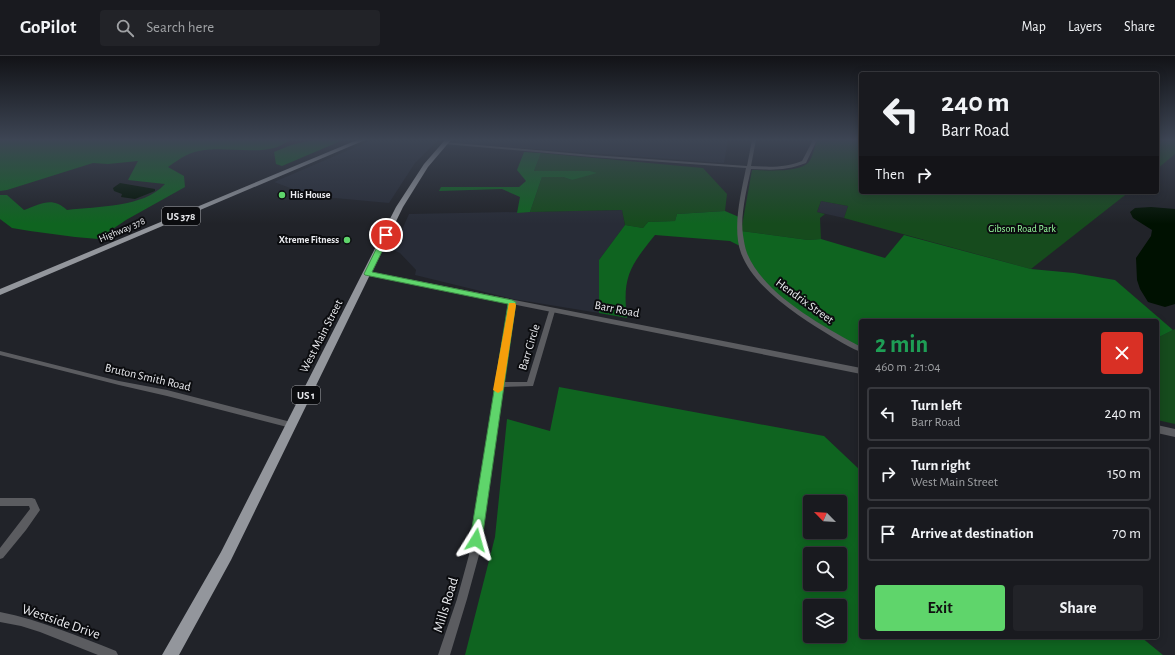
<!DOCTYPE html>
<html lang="en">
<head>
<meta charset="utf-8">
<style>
	:root { --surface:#191a1f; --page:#222328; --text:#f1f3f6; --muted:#9fa1a4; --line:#37383d; --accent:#5fd56b }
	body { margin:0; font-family:"Alegreya Sans",sans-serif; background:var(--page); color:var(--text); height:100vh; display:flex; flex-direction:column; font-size:15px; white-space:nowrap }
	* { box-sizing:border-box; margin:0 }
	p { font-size:13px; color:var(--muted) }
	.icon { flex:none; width:22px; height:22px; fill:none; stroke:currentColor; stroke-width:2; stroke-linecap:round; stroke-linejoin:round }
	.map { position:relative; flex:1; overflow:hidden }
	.drawer { position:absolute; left:859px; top:263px; width:300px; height:320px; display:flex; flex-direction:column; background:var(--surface); border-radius:4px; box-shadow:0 2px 10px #0003,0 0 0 1px var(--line) }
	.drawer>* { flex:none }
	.banner { position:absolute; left:859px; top:16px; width:300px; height:122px; border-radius:4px; box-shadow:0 2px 10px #0003,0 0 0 1px var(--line); background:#191a1f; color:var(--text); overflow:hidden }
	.needle { width:26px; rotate:294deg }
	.fabs { position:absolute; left:803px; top:439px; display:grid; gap:8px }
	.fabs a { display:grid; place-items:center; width:44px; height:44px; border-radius:4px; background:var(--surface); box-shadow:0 2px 10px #0003,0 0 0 1px var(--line); font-size:20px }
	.pin { position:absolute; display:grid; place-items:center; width:34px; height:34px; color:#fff; margin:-17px; border:2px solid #fff; border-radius:50%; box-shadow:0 1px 4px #0007 }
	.me { position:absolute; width:44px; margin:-22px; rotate:8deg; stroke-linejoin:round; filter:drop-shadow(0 0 3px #0008) }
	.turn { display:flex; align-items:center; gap:14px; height:84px; padding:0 16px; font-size:18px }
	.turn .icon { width:52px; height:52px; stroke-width:2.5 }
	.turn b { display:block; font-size:28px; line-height:34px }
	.then { display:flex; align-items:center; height:38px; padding:0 16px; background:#0003; gap:8px; font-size:15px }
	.round { display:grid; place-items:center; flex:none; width:42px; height:42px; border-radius:4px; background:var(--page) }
	.overview { display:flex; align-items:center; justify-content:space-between; height:68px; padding:0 16px }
	h1 { font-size:24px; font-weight:700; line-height:30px; color:#1e9e55 }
	.cta { display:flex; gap:8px; margin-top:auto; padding:8px 16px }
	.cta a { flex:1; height:46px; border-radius:4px; background:var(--accent); color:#111; font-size:16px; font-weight:700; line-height:46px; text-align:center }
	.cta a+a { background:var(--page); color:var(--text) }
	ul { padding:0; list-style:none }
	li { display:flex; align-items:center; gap:12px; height:54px; margin:0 8px 6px; padding:0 8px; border:2px solid var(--line); border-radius:4px }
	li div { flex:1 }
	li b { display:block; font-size:15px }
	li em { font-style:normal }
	header { display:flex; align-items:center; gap:24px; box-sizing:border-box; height:56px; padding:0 20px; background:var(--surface); border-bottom:1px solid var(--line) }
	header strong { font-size:19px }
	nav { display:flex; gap:22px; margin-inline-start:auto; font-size:14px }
	.search { width:280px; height:36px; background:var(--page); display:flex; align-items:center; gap:10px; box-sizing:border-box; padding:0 14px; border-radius:4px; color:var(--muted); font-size:15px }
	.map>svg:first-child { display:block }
	.built { fill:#282c37 }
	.green { fill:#164b1d }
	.forest { fill:#0f6420; fill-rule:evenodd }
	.water { fill:#001101 }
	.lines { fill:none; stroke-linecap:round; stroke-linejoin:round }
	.minor { fill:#5b5c60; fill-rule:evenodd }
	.tertiary { fill:#5b5c60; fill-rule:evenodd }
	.primary { fill:#93969c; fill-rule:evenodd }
	.route { fill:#5fd56b; stroke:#3e8a46 }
	.slow { fill:#f59e0b }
	.poi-dot { fill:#5fd56b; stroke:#0b0c0f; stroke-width:1.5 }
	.labels { text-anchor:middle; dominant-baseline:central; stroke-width:4; stroke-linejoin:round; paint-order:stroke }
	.far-poi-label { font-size:10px; font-weight:bold; fill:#e9eaee; stroke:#0b0c0f; text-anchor:start }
	.far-park-label { font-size:10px; fill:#99fea0; stroke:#0b0c0f }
	.far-street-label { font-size:10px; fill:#e9eaee; stroke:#0b0c0f }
	.shield { fill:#0b0c0f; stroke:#a6a7ab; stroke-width:1 }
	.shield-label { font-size:11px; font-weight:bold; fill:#e9eaee }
	.street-label { font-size:12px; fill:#e9eaee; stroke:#0b0c0f }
	.near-street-label { font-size:14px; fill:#e9eaee; stroke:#0b0c0f }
</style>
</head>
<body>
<header>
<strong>GoPilot</strong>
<div class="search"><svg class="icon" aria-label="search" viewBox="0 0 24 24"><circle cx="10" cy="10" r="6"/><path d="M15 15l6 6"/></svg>Search here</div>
<nav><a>Map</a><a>Layers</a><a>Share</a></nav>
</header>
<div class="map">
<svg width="1175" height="599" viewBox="0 0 1175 599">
	<rect width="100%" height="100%" fill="#212329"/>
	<path class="built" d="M372,84H438L415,107L389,147L324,141L301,136L274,126Z
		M459,84H728L724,107L456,87Z
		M821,145L848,150L844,162L817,156Z
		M622,154L625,169L599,204V257L513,243L415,219L416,214L400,197L393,194L409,158Z"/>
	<path class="green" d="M818,84H861V136H1129L1031,213L844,162L848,150L821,145L817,156L825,158L820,162L821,183L808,184L741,175L752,114C767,114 797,117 808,107C813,102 814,90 818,84Z
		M1157,84H1175V98L1157,113Z
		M541,97L703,112L727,138L725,155L677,158L675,165L648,166L643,172L625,169L622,154L530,156L542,121H563L572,124L590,115H534Z
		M1175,273V368L1157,364V282Z"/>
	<path class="forest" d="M0,84H290C285,87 279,91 274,92C246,99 214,87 187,99C180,102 174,107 168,111L184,120L185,131L126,164L98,183L75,181L30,175L12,172L0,163V139H7L24,154C41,148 52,140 67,154C98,150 143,152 165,128L128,124L138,105L108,108L93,107L7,134L0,135Z
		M313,84H343L282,110L276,108L274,96L291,89Z
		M524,96L541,97L534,115H590L597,117L572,124L563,121H542L530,156L517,157L520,141L502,133L439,135L441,131H519L526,125L517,114Z
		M725,155L739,161L741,175L808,184L821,183L885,202L904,179L1031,213L1074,217L1115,224L1173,274L1157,282V265H861V294L788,249L756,218L742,191L730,185L655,179C630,210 622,221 627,262L599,257V204L625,169L643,172L648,166L675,165L677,158Z
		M559,331L824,380L861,415V581H1141L1163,599H465L495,481L507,363L550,375ZM810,446H840V476H810ZM810,498H840V528H810ZM810,550H840V580H810Z"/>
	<path class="water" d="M120,127L155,133V135L135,143L121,141L122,138L114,135L113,132Z
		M1151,151L1175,153V248L1165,251L1148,246L1140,233L1137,224L1136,202L1151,180L1152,174L1133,162L1130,156L1135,152Z"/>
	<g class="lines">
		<path class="minor" d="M752,84H756L751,110C769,111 785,112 802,105L813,84H817L806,107C786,115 771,114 751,113C747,132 740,160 743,179C744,185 745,192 747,197C764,239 823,270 861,291V296C852,293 843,287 834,282C803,263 754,233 741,197C732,172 741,137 746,112L592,101L444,88L442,87L444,86L592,99L747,110Z
			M512,244L515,246L504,326H527L549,255L552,253L555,255L533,330L503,331L479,499L467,543L450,599H438L457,543L469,499L509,246Z
			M0,295L119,325L167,334L291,366L294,367L295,369L294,371L291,372L167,340L119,329L0,299Z
			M0,442H32L35,443L40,454L26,474L3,502L0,503V492L30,453L29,450H0Z
			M0,556C40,564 78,580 116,595L118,599H98L40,576L21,570L0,566Z"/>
		<path class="tertiary" d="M364,215H367L861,312V318L367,219H364Z
			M1157,369L1175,373V381L1157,377Z"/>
		<path class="primary" d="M357,84H365L0,239V233Z
			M445,84H451L428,111L403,151L231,504L179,599H162L221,496L396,151L424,108Z"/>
	</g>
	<linearGradient id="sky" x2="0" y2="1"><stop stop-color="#121317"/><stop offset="0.5" stop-color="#3d4554"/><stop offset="1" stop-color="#3d4554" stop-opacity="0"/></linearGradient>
	<rect width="1175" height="168" fill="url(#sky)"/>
	<path class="route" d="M384,177L390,179L372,216L512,244L516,246L482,484L481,488L476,489L472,488L470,484L508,248L365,219L364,218Z"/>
	<path class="slow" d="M509,247H515L516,249L503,334L498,337L493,334Z"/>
	<g class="poi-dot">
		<circle cx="282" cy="139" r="4"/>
		<circle cx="347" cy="184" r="4"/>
	</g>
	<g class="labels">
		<g class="far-poi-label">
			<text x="290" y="139">His House</text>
			<text x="339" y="184" text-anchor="end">Xtreme Fitness</text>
		</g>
		<g class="far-park-label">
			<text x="1022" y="173">Gibson Road Park</text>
		</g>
		<g class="far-street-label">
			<text transform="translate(122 174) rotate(-23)">Highway 378</text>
		</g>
		<g class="shield">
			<rect x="162" y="151" width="38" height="18" rx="3"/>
			<rect x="292" y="330" width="28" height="18" rx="3"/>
		</g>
		<g class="shield-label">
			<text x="181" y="160">US 378</text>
			<text x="306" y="339">US 1</text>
		</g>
		<g class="street-label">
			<text transform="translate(805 245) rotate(36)">Hendrix Street</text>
			<text transform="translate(617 253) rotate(11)">Barr Road</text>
			<text transform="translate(321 280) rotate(-63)">West Main Street</text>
			<text transform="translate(529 291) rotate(-73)">Barr Circle</text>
			<text transform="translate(148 321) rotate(13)">Bruton Smith Road</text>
		</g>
		<g class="near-street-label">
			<text transform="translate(446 549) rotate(-73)">Mills Road</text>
			<text transform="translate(61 566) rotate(19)">Westside Drive</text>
		</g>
	</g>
</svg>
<div class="fabs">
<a><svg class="needle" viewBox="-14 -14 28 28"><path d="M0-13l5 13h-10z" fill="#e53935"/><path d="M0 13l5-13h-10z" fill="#9fa1a4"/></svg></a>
<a><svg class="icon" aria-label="search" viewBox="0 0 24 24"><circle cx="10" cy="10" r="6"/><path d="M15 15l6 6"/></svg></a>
<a><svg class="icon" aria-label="layers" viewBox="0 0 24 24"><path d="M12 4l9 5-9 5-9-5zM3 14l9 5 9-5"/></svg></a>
</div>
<div class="pin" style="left:386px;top:179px;background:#d93025"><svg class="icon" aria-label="arrive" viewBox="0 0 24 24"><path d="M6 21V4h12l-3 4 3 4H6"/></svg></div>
<svg class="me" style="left:476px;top:484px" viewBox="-20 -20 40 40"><path d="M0-17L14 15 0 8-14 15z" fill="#5fd56b" stroke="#fff" stroke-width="4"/></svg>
<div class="banner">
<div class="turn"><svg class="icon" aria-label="left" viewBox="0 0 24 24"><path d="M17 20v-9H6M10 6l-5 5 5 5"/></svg><div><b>240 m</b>Barr Road</div></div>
<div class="then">Then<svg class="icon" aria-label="right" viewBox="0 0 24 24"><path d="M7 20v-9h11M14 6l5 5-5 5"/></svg></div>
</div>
<section class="drawer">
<div class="overview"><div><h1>2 min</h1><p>460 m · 21:04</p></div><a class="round" style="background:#d93025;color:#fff"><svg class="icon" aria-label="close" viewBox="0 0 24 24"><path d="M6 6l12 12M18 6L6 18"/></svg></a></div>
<ul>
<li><svg class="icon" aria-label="left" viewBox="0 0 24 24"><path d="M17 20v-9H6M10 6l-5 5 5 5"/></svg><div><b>Turn left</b><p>Barr Road</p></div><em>240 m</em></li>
<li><svg class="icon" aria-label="right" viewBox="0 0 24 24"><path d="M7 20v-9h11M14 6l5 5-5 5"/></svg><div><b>Turn right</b><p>West Main Street</p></div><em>150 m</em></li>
<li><svg class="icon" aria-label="arrive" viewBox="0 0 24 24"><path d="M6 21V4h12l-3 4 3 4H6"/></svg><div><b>Arrive at destination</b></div><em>70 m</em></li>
</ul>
<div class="cta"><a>Exit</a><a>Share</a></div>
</section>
</div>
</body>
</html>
